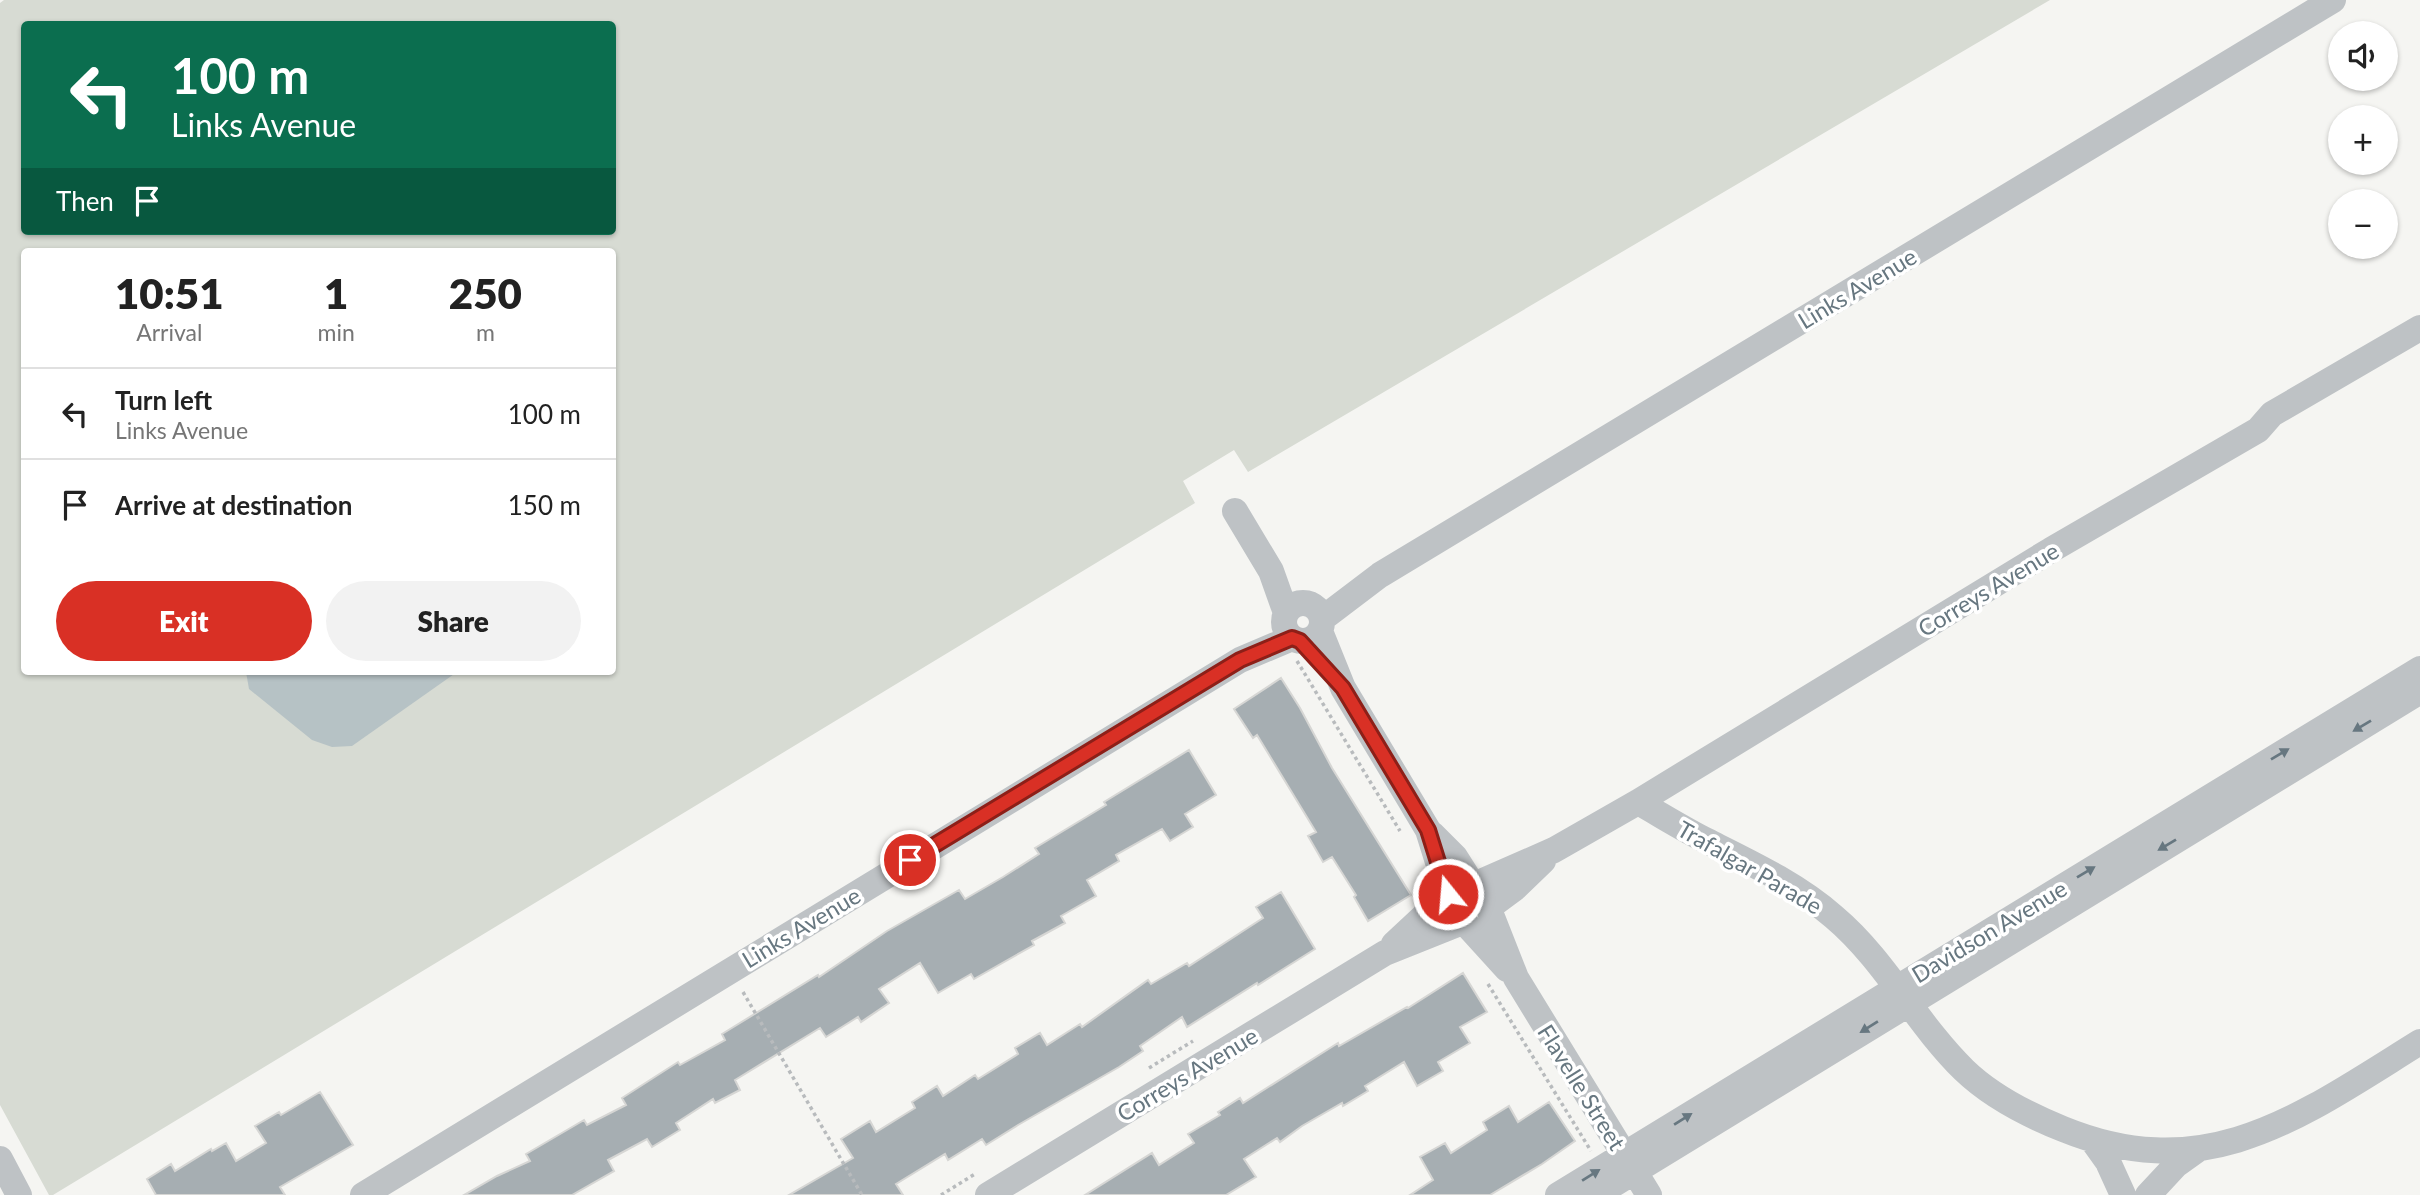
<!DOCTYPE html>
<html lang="en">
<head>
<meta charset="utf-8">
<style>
	:root { --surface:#fff; --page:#f2f2f2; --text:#222; --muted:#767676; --line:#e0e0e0; --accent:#d93025 }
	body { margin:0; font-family:Lato,sans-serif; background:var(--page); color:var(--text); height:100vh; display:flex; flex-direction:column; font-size:26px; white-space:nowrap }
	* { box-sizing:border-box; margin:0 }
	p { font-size:23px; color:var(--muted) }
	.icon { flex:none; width:38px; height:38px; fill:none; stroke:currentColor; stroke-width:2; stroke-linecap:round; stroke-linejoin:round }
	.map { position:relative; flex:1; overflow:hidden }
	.side { position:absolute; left:21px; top:248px; width:595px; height:427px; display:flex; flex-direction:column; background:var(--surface); border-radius:7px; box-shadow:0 2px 5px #0004 }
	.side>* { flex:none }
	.top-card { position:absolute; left:21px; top:21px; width:595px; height:214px; border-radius:7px; box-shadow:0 2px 5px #0004; background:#0b6e4f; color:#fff; overflow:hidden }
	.buttons { position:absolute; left:2328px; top:21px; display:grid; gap:14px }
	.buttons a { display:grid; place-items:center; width:70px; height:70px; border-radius:50%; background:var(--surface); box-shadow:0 2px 5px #0004; font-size:35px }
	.pin { position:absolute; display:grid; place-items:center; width:60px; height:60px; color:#fff; margin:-30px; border:4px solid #fff; border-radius:50%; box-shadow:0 2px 7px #0007 }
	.me { position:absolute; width:77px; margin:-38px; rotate:343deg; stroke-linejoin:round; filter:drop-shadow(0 0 5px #0008) }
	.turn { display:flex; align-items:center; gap:24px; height:147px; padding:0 35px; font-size:32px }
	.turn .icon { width:91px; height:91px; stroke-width:2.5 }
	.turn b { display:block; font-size:49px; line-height:60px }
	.then { display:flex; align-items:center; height:66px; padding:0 35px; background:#0003; gap:14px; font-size:26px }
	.eta { display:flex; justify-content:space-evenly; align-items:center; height:119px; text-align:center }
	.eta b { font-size:42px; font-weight:800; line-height:49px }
	.cta { display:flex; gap:14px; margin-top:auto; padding:14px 35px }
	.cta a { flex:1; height:80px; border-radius:42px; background:var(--accent); color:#fff; font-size:28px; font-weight:800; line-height:80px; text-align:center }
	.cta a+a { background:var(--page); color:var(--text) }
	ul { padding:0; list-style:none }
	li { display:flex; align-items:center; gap:21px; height:91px; padding:0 35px; border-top:2px solid var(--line) }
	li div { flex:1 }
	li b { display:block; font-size:26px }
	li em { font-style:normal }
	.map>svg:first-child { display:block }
	.green { fill:#d7dbd3; fill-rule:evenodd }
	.water { fill:#b6c2c5 }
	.building { fill:#a6aeb2; stroke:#d6d6d4; stroke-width:2 }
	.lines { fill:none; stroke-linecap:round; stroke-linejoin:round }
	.path { stroke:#b8bbbd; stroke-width:3.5; stroke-dasharray:3.5 3.5; stroke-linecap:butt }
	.minor { stroke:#bec2c5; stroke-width:26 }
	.oneway { fill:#677780 }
	.route-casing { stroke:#8d1f18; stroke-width:18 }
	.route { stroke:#d93025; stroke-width:12 }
	.labels { text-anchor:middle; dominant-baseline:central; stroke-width:7; stroke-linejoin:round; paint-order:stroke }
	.street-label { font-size:23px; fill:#677780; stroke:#fff }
</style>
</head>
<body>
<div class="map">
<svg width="2420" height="1195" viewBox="0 0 2420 1195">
	<rect width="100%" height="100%" fill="#f5f5f2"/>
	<path class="green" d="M4,0H2050L1248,472L1234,450L1183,481L1195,503L53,1195H49L0,1105V3ZM24,24H612V231H24ZM24,252H612V672H24Z"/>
	<path class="water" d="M246,672H457L352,746L332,747L312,740L249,689Z"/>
	<path class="building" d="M1281,678L1300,708L1332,768L1411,895L1368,921L1354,897L1356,895L1332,857L1323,862L1308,836L1316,832L1257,735L1253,738L1234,709Z
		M1189,750L1216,795L1185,814L1193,827L1170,841L1162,829L1116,855L1119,861L1087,880L1096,896L1061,916L1065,923L1032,941L1034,945L974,979L971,974L938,993L920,963L879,989L889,1003L861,1022L858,1017L826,1037L820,1028L735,1080L740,1090L715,1103L713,1099L676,1123L680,1130L652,1147L647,1139L608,1160L614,1171L572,1195H464L497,1176L530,1161L526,1154L584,1120L587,1125L626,1105L622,1098L678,1062L680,1065L725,1040L722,1034L818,975L819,977L887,931L959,890L965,899L1003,877L1039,854L1035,848L1106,805L1104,802Z
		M1281,892L1315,949L1258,985L1257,983L1187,1027L1182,1017L1140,1046L1143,1051L1119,1067L1018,1125L986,1145L982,1139L948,1160L945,1154L896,1184L903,1195H789L853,1158L841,1139L870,1121L876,1132L915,1108L912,1102L937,1086L943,1096L975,1075L978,1079L1018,1054L1015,1048L1040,1033L1047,1045L1080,1024L1082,1027L1148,980L1151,984L1187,963L1189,966L1263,918L1256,907Z
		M1463,973L1487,1012L1460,1027L1470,1043L1438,1062L1443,1071L1417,1086L1404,1062L1365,1086L1368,1091L1343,1106L1342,1103L1302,1126L1280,1142L1277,1138L1244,1159L1256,1177L1226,1195H1085L1152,1153L1159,1165L1194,1143L1188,1134L1220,1115L1218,1112L1240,1098L1243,1103L1338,1043L1339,1046L1407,1007L1408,1008Z
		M320,1092L353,1145L280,1187L285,1195H156L147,1179L171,1164L175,1171L211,1149L212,1151L226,1143L236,1161L266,1143L255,1126L279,1112L281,1115Z
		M1549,1102L1575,1141L1542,1164L1490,1195H1410L1433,1180L1420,1157L1445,1143L1451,1153L1487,1130L1483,1122L1509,1106L1518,1122Z"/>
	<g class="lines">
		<path class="path" d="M1297,661L1400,831
			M1488,984L1591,1151
			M743,992L862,1195
			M1149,1068L1193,1041
			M941,1195L975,1174"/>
		<path class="minor" d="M1235,511L1271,571L1286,613
			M1284 622a19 19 0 1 1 38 0a19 19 0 1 1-38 0Z
			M1322,619L1380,575L2333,0
			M1320,631L1343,688L1428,830L1448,894
			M1638,802C1661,815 1683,829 1707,841C1751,863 1796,884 1834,917C1885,960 1916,1023 1964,1070C1992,1097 2028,1115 2063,1129C2208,1188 2302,1115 2420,1042
			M1432,834L1455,857L1469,879
			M1481,882L1554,850L1638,802L2051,550L2258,430L2272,414L2420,328
			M1492,905L1515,888L1543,861
			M1490,912L1516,978L1649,1195
			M1467,925L1507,969
			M1394,944L1423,917L1446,901
			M2093,1141L2108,1162L2123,1195
			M0,1159L19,1195
			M363,1195L1240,660L1292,638
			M988,1195L1385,953L1460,923
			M1558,1195L2420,669
			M1596,1195L2419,692
			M2148,1195L2176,1165L2197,1150"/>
	</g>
	<defs><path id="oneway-solid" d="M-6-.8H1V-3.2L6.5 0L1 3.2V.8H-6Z" transform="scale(1.75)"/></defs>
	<g class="oneway">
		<use href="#oneway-solid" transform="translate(2362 726) rotate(149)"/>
		<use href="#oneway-solid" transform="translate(2280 754) rotate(-31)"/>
		<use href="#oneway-solid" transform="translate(2167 845) rotate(149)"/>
		<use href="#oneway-solid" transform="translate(2086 872) rotate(-31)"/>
		<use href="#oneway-solid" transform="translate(1869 1027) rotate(148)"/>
		<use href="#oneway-solid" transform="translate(1683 1119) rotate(-32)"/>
		<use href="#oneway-solid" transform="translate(1591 1175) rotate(-32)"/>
	</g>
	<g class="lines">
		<defs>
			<path id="route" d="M910,860L1240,660L1292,638L1300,641L1343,688L1428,830L1448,894"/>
		</defs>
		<use href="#route" class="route-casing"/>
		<use href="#route" class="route"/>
	</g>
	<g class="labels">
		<g class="street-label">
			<text transform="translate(1857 288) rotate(-31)">Links Avenue</text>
			<text transform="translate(1988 589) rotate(-31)">Correys Avenue</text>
			<text transform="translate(1750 867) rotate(30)">Trafalgar Parade</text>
			<text transform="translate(801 927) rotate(-31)">Links Avenue</text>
			<text transform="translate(1989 931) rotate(-31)">Davidson Avenue</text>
			<text transform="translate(1187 1074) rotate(-31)">Correys Avenue</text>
			<text transform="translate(1582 1087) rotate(58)">Flavelle Street</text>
		</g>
	</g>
</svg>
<div class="buttons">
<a><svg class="icon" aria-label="sound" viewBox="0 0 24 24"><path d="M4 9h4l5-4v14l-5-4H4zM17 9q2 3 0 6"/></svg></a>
<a>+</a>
<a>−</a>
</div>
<div class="pin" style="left:910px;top:860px;background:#d93025"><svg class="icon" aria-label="arrive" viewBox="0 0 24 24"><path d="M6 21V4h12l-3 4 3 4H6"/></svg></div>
<svg class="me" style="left:1448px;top:894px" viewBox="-20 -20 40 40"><circle r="17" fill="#d93025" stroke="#fff" stroke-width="3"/><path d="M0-11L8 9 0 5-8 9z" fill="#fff"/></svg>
<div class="top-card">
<div class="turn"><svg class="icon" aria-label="left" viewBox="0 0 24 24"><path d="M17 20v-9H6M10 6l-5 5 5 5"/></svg><div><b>100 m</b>Links Avenue</div></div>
<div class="then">Then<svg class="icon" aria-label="arrive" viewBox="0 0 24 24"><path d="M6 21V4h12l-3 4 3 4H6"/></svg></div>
</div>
<section class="side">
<div class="eta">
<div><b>10:51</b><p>Arrival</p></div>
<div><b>1</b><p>min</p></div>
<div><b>250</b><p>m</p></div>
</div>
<ul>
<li><svg class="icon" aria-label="left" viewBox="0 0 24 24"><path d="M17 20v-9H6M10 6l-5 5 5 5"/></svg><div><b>Turn left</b><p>Links Avenue</p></div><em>100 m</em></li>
<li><svg class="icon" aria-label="arrive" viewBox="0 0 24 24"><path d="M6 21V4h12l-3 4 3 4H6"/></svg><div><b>Arrive at destination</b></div><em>150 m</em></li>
</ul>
<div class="cta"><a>Exit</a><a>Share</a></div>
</section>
</div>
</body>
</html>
